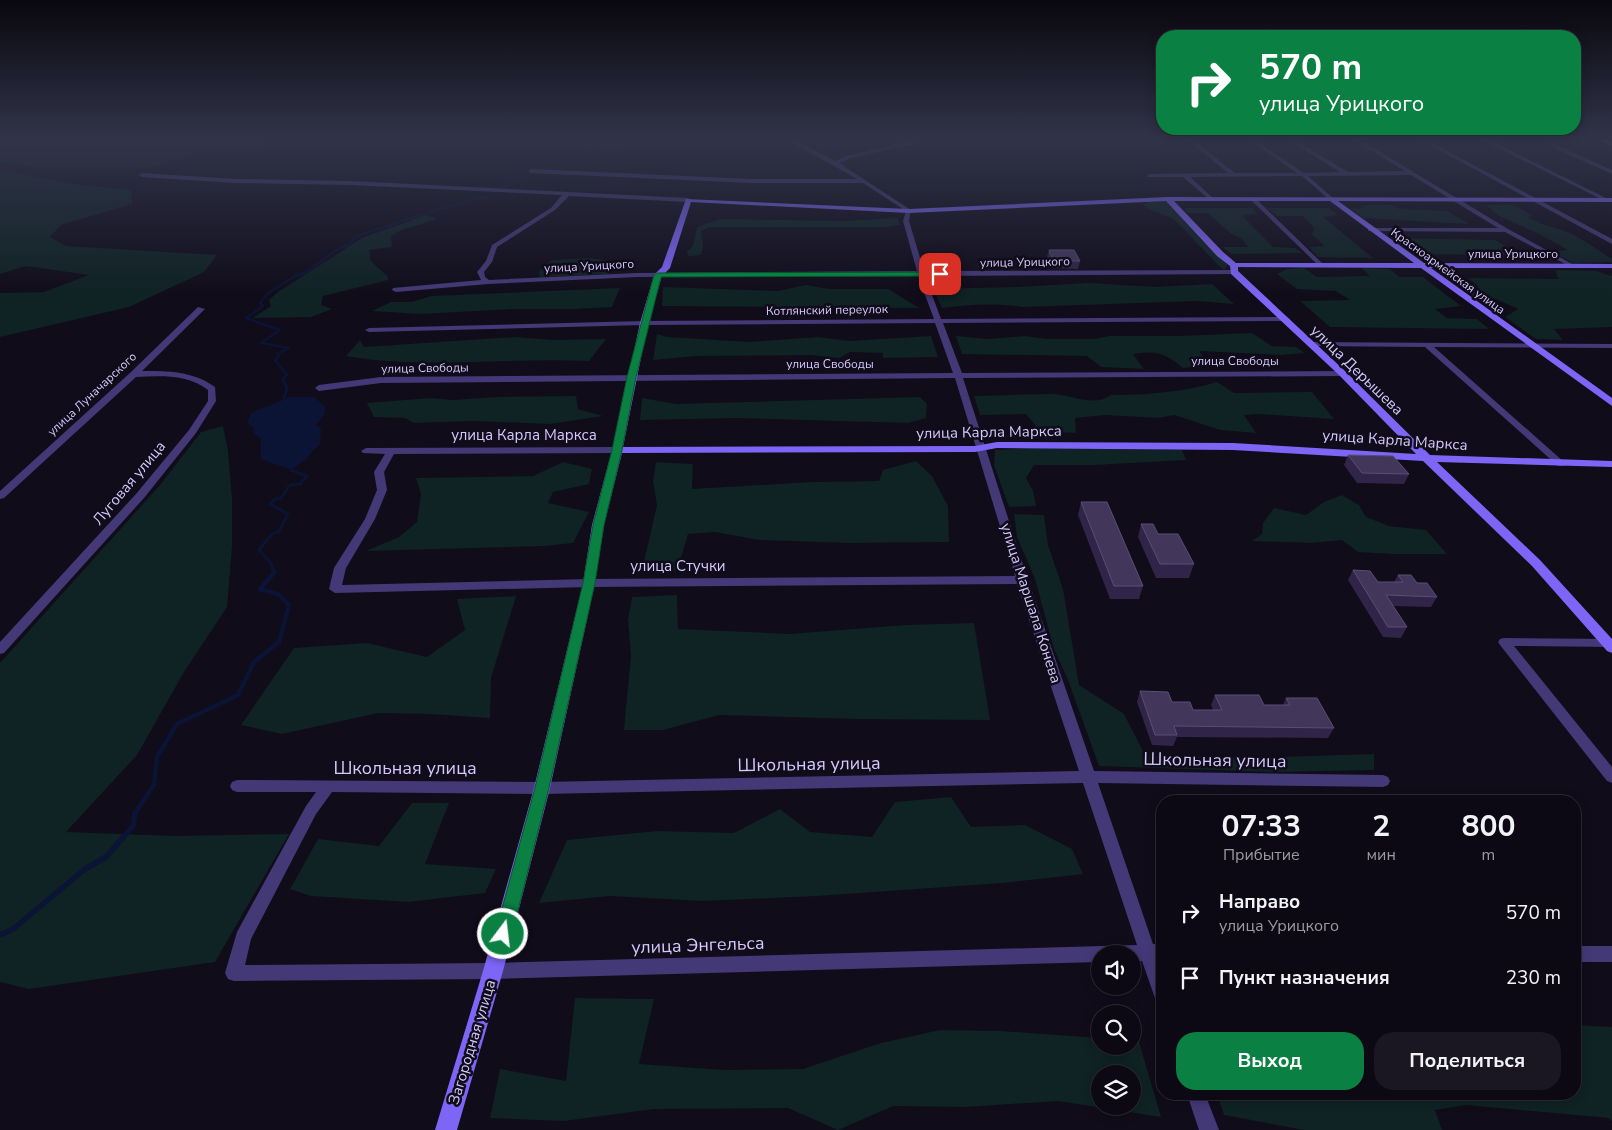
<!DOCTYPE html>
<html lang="ru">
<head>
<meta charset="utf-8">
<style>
	:root { --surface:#0c0914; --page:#1a1722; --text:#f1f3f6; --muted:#9a9aa0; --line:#2c2a34; --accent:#0b8043 }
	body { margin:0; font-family:"Nunito Sans",sans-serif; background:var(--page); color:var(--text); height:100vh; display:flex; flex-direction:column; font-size:19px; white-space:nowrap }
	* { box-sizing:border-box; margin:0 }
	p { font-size:16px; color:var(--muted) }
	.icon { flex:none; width:28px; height:28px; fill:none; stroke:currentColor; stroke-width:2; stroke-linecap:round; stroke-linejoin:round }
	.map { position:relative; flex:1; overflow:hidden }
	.panel { position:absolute; left:1156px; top:795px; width:425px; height:305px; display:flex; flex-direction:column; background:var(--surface); border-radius:20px; box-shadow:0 2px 12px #0003,0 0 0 1px var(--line) }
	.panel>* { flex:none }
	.hud { position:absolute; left:1156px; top:30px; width:425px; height:105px; border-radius:20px; box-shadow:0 2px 12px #0003,0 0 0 1px var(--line); background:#0b8043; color:#fff; overflow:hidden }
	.buttons { position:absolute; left:1091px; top:945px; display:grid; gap:10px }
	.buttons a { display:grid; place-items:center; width:50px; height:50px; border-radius:50%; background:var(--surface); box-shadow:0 2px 12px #0003,0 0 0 1px var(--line); font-size:25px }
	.pin { position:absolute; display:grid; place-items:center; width:42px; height:42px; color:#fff; margin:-21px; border-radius:10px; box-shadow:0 2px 8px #0006 }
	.me { position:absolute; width:55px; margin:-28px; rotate:15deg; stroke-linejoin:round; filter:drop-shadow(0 0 4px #0008) }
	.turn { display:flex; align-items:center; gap:18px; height:105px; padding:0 20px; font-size:22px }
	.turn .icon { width:65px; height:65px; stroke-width:2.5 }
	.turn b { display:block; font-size:35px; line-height:42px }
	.eta { display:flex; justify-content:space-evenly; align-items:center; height:85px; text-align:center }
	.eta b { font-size:30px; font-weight:700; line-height:35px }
	.button { display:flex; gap:10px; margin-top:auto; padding:10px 20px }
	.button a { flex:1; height:58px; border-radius:20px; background:var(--accent); color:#fff; font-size:20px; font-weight:700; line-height:58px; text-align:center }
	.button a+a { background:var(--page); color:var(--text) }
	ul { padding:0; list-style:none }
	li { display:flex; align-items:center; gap:15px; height:65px; padding:0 20px }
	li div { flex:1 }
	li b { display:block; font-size:19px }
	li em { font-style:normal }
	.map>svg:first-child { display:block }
	.green { fill:#0f2224; fill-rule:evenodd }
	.water { fill:#0b1434 }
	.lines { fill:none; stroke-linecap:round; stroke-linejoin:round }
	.stream-far4 { stroke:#0b1434; stroke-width:2 }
	.stream-far3 { stroke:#0b1434; stroke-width:2.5 }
	.stream-far2 { stroke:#0b1434; stroke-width:3 }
	.stream-far1 { stroke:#0b1434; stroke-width:4.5 }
	.stream { stroke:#0b1434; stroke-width:5.5 }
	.street { fill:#443977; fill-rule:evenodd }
	.secondary { fill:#7d65f6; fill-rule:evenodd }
	.wall { fill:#302548 }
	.building { fill:#42375b; stroke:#594e74 }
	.route { fill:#0b8043; stroke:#07532c }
	.labels { text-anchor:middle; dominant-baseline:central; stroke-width:5; stroke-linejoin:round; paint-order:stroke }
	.far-street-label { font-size:12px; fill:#d5c8fc; stroke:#100c1a }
	.street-label { font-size:15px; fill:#d5c8fc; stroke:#100c1a }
	.near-street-label { font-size:18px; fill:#d5c8fc; stroke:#100c1a }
</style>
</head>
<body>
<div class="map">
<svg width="1612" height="1130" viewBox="0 0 1612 1130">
	<rect width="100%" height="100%" fill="#100c1a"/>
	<path class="green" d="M0,138H269L261,147L199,152L156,167L40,168L0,162Z
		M0,170L73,184L131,190L132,204L61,225L50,237L66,246L217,255L204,272L129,307L0,337V293L44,292L89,275L26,266L0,274Z
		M1150,201H1166L1207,246L1228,265L1224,270L1219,266L1174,219L1151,210L1143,205Z
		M1365,205H1391L1399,209L1447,211L1469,224L1363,218L1351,208L1361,209Z
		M1486,205H1514L1533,216L1528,217C1542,226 1557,227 1572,234C1586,241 1599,251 1612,259V262L1573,263L1552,252L1568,250L1537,233L1499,216Z
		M1185,208H1252L1257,214L1241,215L1273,247L1295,248L1302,253L1232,254L1222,247H1248L1242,239L1230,233L1208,213H1187Z
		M1267,208H1329L1337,215L1323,217L1373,258L1318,257L1309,247L1325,246L1311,234L1315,229L1303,216H1277Z
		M426,215L437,219L402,230L391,236L392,247L369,250L371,261L388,277V280L323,296L321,305L332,309L311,317L253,318L271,306L269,300L278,292L362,238Z
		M897,218L900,225L886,227H709L701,231L703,247L701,255L688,256L687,252L693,246L697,227L720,219L845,221Z
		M1392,238L1495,240L1515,251L1505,255L1413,254Z
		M589,258L616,262L615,268L609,274L540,277L539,272L552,260Z
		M1304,268L1317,277L1370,276L1362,268L1390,269L1399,277H1423L1461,306L1435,309L1447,318L1477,319L1489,329L1330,327L1300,301L1350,300L1336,291L1297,289L1277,274L1287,269Z
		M1555,270L1596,271L1612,276V327L1554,329L1563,340L1536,339L1505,317L1518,309L1496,299L1474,297L1463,288L1479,287L1468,278L1559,279Z
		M1089,283L1154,287L1212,284L1234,304L1197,301L1023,307C996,303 970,304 942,308L933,289L1018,287Z
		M806,285L829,289H888L919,308L662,306L663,287L778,291Z
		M620,288L612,307L576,309H513L420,314L372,311L391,302H412L431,296Z
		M1252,333L1272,346L1296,347L1305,353L1281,355L1199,351L1209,365L1183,368C1165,353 1157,350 1133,354L1144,369L1101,367L1087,356L962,354L956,336L989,339L1025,336L1047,339H1094L1110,336H1179Z
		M657,334L667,337L750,342L818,337L849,341L931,336L938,357L883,358V353L850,352L839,358L811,355L697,356L653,360Z
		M514,337L553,340L606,339L589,361C509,357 425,370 346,356L360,340L364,347Z
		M1217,382L1234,393L1312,392L1334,419L1258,414L1244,415L1256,433L1220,430L1174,415L1159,418L1105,415L1075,418L1076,433L1040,431L1026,414L980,415L974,396C999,396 1025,394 1051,394C1071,394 1093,408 1111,395C1146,395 1184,392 1217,382Z
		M576,396L578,409L603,416L550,424L473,421L414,423L405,418L374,417L367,403L430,398L453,400L498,397Z
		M920,397L927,404L926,418L908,423L736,418L640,420L642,398L676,404Z
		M223,426L228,451L232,499V547L227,607L184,672L137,755L66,832L174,836L289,834L215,962L29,989L0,982V663L160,485L201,432Z
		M1036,448L1182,450L1186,460L1094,465H1034L1026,478L1033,491L1036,506L1009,507L994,465L995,450Z
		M916,461L932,476L948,506L949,542L848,543L759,540L715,532L688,534L677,571L643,566L657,505L653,481L656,462L693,464L692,489L813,482L879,481L883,470Z
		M563,462L592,469L589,484L553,492L548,503L589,512L573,543L544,546L366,551L399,537L417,522L421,494L416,478L533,476Z
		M1342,495L1359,505L1366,517L1389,526L1426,530L1447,554H1391L1358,552L1342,540L1312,543L1252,541L1262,534L1263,523L1274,508L1306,515L1324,502Z
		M1014,514L1044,515L1048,545L1063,589L1079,685L1124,714L1145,755L1244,758L1374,754V770L1274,772L1099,766L1068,680L1054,649L1035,579L1017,537Z
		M677,595L678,629L789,634L906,625L974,623L990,720L857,719L719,715L663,730H624L631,655L628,620L632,597Z
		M516,596L491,678L490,718L431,714L378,713L282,734L241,725L294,648L367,643L427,657L465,630L457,599Z
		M951,797L971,827L1025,825L1072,849L1083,874L1002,883L817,896L702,901L610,896L539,903L567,840L657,831L734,833L780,809L810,832L872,837L895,802Z
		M412,803H449L425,864L496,869L485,893L408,902L311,896L290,889L318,839L379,846Z
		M575,998L654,999L639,1064L725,1070L803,1069L881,1043L940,1030L1000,1031L1100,1038V1046H1132L1133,1042H1139L1161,1117L1058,1101L965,1107L893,1106L838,1130L788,1108L654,1109L564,1121L490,1118L500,1069L566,1081ZM1100,1074H1132V1106H1100Z
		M1575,1025L1612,1027V1121L1609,1118L1466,1105L1435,1110L1442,1130H1304L1224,1115L1217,1094H1575Z"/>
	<path class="water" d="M290,397H314L325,406V414L316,425L321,428L320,444L305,460L291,470L261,459V438L253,434L254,429L247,422L251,413Z"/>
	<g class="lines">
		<path class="stream-far4" d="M345,246L351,243L356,236L440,209L491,196L494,190L523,179L513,173C518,168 547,160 555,160C569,160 580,165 592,153L590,150L625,144L631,138"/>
		<path class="stream-far3" d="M286,387L283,379L287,375L275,360L279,356L277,354L289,348L261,343L280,330L246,318L263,306L260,303L267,294L295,276L307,272L338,249L348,245"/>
		<path class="stream-far2" d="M284,399L287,388L286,385
			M273,571L271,563L259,550L271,535L279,531L288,514L270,504L275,499L281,498L290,485L300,484L307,476L291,470"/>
		<path class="stream-far1" d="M135,813L154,785L157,757L177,724L238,695L254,662L279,642L289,605L278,594L260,589L274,573L273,570"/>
		<path class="stream" d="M0,935L13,929L85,869L106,857L133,826L135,812"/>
		<path class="street" d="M784,138H791L835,161L847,156L921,138V141L914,144L851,158L839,163L911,210L909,221L924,271L1234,270L1237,272L1234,274L925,276L941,319L1286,317L1290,319L1286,321L943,323L962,373L1345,371L1346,373L1342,376L963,378L1028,580L1094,771L1383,775L1388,777L1390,781L1388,785L1383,787L1098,783L1153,944H1162V960H1159L1162,971V1004L1156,1001L1142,961H1132V954H1100V962L493,979L234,981L228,979L225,973L237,932L306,806L316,792H237L232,790L230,786L232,782L237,780L542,782L1079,771L1017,584L589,587L335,593L329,589L334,568L365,519L377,490L374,472L385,454L363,453L361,451L366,448L617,447L622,450L617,453L394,454L384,472L387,490L375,519L346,568L342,585L589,579L1015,576L955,378L381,383L319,391L315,388L319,385L381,377L953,373L935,323L644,325L369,332L365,330L369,328L644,321L934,319L918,276L637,277L488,284L396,292L392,290L393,288L481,280L477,272L486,261L492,245L551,208L562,195L351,185L235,183L142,177L139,175L142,173L235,179L351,181L688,198L691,200L688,202L569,196L555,210L497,247L492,262L484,272L485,277L489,280L637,273L917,271L903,221L906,211L863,183H751L531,173L528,171L531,169L751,179H857ZM1083,783L1137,945L493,963L245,965L251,939L316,814L332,792L542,794Z
			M1186,138H1191L1235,173H1297L1246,138H1251L1304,173L1340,172L1286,138H1291L1348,172L1405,171L1351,138H1357L1508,229L1574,265L1569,266L1505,232L1368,231V229L1370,228H1498L1411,175L1308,176L1334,199L1335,200L1332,202L1302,176L1190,177L1213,198L1214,199L1211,201L1183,177H1147L1149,174L1228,173Z
			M1417,138H1423L1612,239V244Z
			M1478,138H1485L1610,200L1605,201Z
			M1541,138H1547L1558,146L1612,170V174L1554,148Z
			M1251,198H1255L1323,264V266H1319L1251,200Z
			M198,307L205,309L142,371C168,371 193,371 215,387L216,401L196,433L144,498L4,653L0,654V642L136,494L189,430L208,401V390C187,374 161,376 136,377L4,498L0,499V491L131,372Z
			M1308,342L1612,344V348L1434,347L1564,462L1566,464L1564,466H1558L1425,347L1311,346L1307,344Z
			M1504,638L1612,639V647L1514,646L1612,767V783L1607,781L1500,645L1498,642L1500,639Z
			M1575,946H1612V962H1575Z
			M1187,1094H1205L1219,1130H1199Z"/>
		<path class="secondary" d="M1593,138H1601L1612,142V146Z
			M1168,197L1612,198V202L1338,201L1424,263L1612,264V268H1431L1612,398V406L1421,268L1238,267V271L1345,371L1430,455L1612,461V467L1437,462L1540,560L1612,639V653L1607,651L1532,566L1423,461L1233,450L997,448L975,452L622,453L604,525L595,583L550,788L503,971L457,1130H435L483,971L534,788L583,583L592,525L612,450L640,323L654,275L662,267L686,199L909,209ZM1166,201L1217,256L1230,266L1231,274L1339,375L1416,454L1233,443L997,442L975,446L623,447L648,323L662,276L670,268L691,202L909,213ZM1174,201H1330L1414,263H1236L1223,252Z"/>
	</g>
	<path class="wall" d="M1049,250L1080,261L1078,269L1052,268L1047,257Z
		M1348,455L1409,474L1404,484L1357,483L1344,465Z
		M1081,502L1143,586L1139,599H1110L1078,515Z
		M1141,524L1158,534L1194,564L1189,578H1156L1138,537Z
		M1353,570L1378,582H1394L1398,575L1417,583L1437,597L1431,607L1393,606L1407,627L1401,638L1383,637L1348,580Z
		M1140,691L1172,702L1193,710H1213L1211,705L1215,695L1264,705H1283L1286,698L1334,728L1328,738L1177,737L1173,746L1152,745L1137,702Z"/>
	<path class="building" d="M1049,250H1074L1080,261H1053Z
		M1348,455L1393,456L1409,474L1362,473Z
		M1081,502H1107L1143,586H1114Z
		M1141,524H1153L1158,534H1178L1194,564H1160Z
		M1353,570L1370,571L1378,582H1403L1398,575H1411L1417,583H1427L1437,597L1386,595L1407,627H1388Z
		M1140,691L1168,692L1172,702H1190L1193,710H1222L1215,695H1259L1264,705H1290L1286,698H1317L1334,728L1174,726L1177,735H1155Z"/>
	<linearGradient id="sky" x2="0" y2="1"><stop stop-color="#09070e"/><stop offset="0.47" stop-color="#313449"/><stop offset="1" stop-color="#313449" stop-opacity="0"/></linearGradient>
	<rect width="1612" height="296" fill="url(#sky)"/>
	<path class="route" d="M940,272L944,274L943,276L661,277L636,377L622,450L604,525L595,583L549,788L512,934L509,940L503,942L497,940L495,934L535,788L583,583L593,525L612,450L627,377L654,275L658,273Z"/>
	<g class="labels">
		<g class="far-street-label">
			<text x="1513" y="254">улица Урицкого</text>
			<text transform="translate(1025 262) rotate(-1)">улица Урицкого</text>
			<text transform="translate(589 266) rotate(-3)">улица Урицкого</text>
			<text transform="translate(1448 271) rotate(36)">Красноармейская улица</text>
			<text transform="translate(827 310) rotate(-1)">Котлянский переулок</text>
			<text x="1235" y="361">улица Свободы</text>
			<text x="830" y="364">улица Свободы</text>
			<text transform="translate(425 368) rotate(-1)">улица Свободы</text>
			<text transform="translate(92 394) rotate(-43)">улица Луначарского</text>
		</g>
		<g class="street-label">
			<text transform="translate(1357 370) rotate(44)">улица Дерышева</text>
			<text transform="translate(989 432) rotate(-1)">улица Карла Маркса</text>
			<text x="524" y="435">улица Карла Маркса</text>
			<text transform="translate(1395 440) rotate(4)">улица Карла Маркса</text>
			<text transform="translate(129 483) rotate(-50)">Луговая улица</text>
			<text x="678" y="566">улица Стучки</text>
			<text transform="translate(1031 603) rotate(72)">улица Маршала Конева</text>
			<text transform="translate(472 1042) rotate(-73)">Загородная улица</text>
		</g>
		<g class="near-street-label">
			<text transform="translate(1215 760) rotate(1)">Школьная улица</text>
			<text transform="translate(809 764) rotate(-1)">Школьная улица</text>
			<text x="405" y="768">Школьная улица</text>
			<text transform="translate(698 945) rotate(-2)">улица Энгельса</text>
		</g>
	</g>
</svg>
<div class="buttons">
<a><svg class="icon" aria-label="sound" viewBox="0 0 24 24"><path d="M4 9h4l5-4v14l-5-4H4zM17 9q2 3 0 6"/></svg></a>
<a><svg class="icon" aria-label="search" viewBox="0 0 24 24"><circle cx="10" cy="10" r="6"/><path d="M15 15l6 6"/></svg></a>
<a><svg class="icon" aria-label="layers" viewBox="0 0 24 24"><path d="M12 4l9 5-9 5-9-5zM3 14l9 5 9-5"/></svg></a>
</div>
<div class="pin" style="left:940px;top:274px;background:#d93025"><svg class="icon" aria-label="arrive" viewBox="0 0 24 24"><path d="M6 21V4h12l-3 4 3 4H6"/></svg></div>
<svg class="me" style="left:503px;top:934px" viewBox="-20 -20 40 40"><circle r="17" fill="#0b8043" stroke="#fff" stroke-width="3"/><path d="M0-11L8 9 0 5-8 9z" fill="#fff"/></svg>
<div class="hud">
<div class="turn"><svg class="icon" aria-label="right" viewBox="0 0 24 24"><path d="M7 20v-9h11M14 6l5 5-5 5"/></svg><div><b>570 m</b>улица Урицкого</div></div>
</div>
<section class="panel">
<div class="eta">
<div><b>07:33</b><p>Прибытие</p></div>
<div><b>2</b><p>мин</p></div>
<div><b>800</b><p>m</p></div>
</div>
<ul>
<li><svg class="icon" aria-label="right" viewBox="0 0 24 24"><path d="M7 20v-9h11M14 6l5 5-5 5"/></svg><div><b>Направо</b><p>улица Урицкого</p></div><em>570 m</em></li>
<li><svg class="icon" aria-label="arrive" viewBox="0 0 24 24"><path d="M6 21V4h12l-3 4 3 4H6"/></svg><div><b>Пункт назначения</b></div><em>230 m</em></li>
</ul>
<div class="button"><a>Выход</a><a>Поделиться</a></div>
</section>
</div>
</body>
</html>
